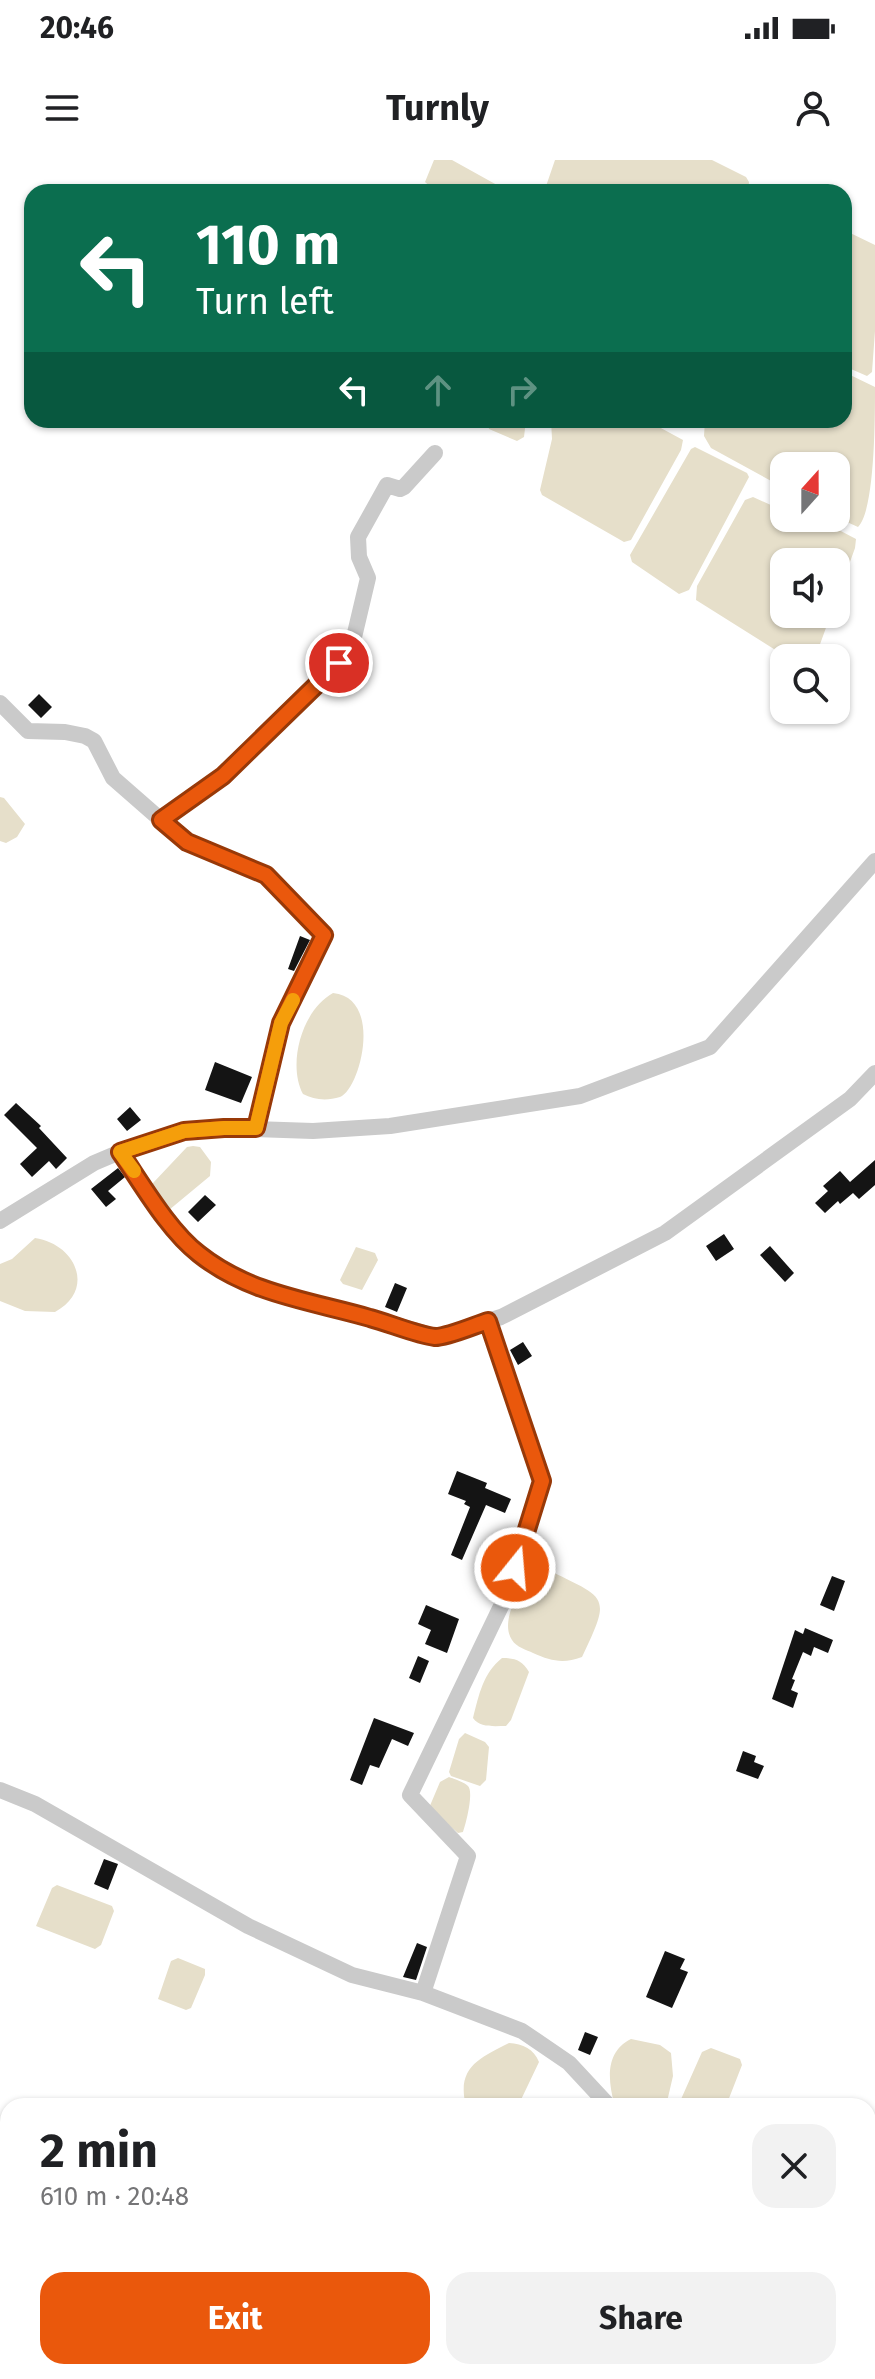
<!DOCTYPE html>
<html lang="en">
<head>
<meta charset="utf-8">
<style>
	:root { --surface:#fff; --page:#f2f2f2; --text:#202124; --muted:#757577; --accent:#ea580c }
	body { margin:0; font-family:"Fira Sans",sans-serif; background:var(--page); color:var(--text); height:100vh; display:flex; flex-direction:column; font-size:30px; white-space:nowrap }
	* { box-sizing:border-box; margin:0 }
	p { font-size:26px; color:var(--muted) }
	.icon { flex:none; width:44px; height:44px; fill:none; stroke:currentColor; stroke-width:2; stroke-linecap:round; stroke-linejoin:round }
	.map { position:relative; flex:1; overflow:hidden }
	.panel { position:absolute; left:0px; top:1938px; width:876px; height:282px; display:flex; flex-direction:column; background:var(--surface); border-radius:24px 24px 0 0; box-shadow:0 2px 6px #0004 }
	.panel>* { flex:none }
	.top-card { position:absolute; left:24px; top:24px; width:828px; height:244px; border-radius:24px; box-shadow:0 2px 6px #0004; background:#0b6e4f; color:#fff; overflow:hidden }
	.needle { width:52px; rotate:21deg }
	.tools { position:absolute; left:770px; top:292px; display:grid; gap:16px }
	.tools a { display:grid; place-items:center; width:80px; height:80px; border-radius:16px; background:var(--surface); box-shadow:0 2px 6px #0004; font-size:40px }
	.pin { position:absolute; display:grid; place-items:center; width:68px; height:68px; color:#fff; margin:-34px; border:4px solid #fff; border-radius:50%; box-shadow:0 2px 8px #0007 }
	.me { position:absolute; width:88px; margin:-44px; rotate:17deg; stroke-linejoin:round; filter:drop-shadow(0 0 6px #0008) }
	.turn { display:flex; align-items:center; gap:28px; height:168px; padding:0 40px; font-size:36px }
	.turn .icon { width:104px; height:104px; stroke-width:2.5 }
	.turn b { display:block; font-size:56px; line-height:68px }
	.lanes { display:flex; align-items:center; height:76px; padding:0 40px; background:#0003; justify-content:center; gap:40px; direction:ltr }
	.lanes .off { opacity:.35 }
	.round { display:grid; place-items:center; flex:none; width:84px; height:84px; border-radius:24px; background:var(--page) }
	.overview { display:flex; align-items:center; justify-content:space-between; height:136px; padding:0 40px }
	h1 { font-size:48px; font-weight:700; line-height:60px }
	.button { display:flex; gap:16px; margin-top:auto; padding:16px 40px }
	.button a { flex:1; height:92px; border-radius:24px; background:var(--accent); color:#fff; font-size:32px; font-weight:700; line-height:92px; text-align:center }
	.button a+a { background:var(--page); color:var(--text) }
	.status { display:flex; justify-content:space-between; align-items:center; height:56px; padding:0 40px; background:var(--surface); direction:ltr }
	.status svg { height:22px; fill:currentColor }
	header { display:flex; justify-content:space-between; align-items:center; height:104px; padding:0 40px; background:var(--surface); font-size:36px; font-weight:700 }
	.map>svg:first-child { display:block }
	.water { fill:#e6dfca }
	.building { fill:#141414 }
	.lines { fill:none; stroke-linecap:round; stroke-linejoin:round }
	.street { stroke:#cacaca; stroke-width:16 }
	.route-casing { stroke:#983908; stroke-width:20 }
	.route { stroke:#ea580c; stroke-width:14 }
	.slow { stroke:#f59e0b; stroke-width:14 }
</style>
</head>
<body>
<div class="status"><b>20:46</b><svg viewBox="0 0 49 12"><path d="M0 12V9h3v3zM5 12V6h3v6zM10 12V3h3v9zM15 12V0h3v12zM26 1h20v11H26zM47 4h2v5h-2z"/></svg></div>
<header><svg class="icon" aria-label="menu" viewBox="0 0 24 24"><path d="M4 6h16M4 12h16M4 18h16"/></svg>Turnly<svg class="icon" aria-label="person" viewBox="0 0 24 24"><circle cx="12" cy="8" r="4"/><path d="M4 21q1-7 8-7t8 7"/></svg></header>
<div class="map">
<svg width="875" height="2219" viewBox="0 0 875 2219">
	<rect width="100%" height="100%" fill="#fff"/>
	<path class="water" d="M434,0H452L497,25L498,32C475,32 442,39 425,22Z
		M555,0H712L746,17L749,22L748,32H544Z
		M844,70L875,85V171L872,212L867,216L844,206Z
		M844,212L875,227C875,258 875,350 858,367L836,357V306H784V328L711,288L704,276L705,260H844Z
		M487,260H526L524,277L517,281L489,269Z
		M551,260H646L683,280L681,290L631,380L624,382L542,335L540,330L552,279Z
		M695,287L747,313L749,317L689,430L679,434L632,402L630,395L691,289Z
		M753,337L784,351V358H816L856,379L855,388L836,441V402H784V454H831L815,498H788L696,440L697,426L745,340Z
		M0,637L4,638L25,664L17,677L6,683L0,681Z
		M333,833C384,838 360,930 340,937C327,941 314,940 303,934C287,904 302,850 333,833Z
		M193,986L200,987L211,1002L210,1016L169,1050L152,1027L153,1023L187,987Z
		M35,1078C76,1084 96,1130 55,1152L25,1151L0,1141V1104L12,1099Z
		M356,1087L375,1093L378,1100L362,1130L343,1124L340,1120Z
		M550,1411C608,1439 611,1436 582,1497C563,1504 551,1501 533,1493C527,1490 516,1487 512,1480C499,1461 521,1426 533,1412Z
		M502,1498C515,1498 522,1500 529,1512L511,1560L506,1566C494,1566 480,1568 473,1558C479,1535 483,1513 502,1498Z
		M465,1573L485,1582L489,1587L486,1620L480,1626L451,1616L449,1612L459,1579Z
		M449,1617C454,1619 464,1622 468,1626C474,1632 466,1664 463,1672L458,1673L429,1648L440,1622Z
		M57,1725L112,1746L114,1751L101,1785L95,1789L36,1766L52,1728Z
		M178,1798L205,1809V1815L191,1848L186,1850L158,1839L171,1801Z
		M631,1879L660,1885L671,1893L673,1916L666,1946H617L614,1943C608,1920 605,1892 631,1879Z
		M509,1883C523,1884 534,1889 539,1902L518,1946H466C456,1907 480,1898 509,1883Z
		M711,1888L740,1899L742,1905L726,1946H678L702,1892Z"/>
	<path class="building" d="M39,534L52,547L41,558L28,545Z
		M300,776L310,780L294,811L288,809Z
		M215,902L252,917L241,943L205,930Z
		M16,943L41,966L39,968L67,998L56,1009L49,1001L32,1017L20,1004L37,988L4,955Z
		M130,947L141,960L127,971L117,959Z
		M875,1000V1025L859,1039L853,1033L840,1044L838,1041L825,1053L815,1043L828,1031L823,1026L840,1011L850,1022Z
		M118,1008L125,1017L108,1031L116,1039L106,1047L91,1029Z
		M205,1035L216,1045L198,1062L188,1052Z
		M724,1074L734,1089L716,1101L706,1086Z
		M770,1086L794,1113L785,1122L760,1095Z
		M395,1123L407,1128L397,1152L385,1147Z
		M523,1182L532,1196L518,1205L510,1190Z
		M457,1311L487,1323L485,1328L511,1339L505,1353L486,1345L462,1400L451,1395L470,1347L464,1344L466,1341L448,1334Z
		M832,1416L845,1421L834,1451L820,1445Z
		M426,1445L459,1459L447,1493L425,1484L431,1470L418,1464Z
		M805,1468L833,1480L828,1493L814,1487L811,1496L803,1492L792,1519L795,1520L791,1530L798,1533L793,1548L772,1539L795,1470L803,1474Z
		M418,1496L429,1501L420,1523L409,1518Z
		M374,1558L414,1573L408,1586L392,1579L379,1608L370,1605L362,1625L350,1620Z
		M743,1591L756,1596L754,1602L764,1606L758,1619L736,1611Z
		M104,1699L118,1704L108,1730L94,1724Z
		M417,1783L427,1787L416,1820L403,1817Z
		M665,1791L685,1799L680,1809L688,1812L672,1848L646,1837Z
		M585,1872L598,1877L590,1895L578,1890Z"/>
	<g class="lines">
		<path class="street" d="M0,543L28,571L65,572L85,576L94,581L113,618L161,660L187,682L266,715L324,775L281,863L256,968
			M161,660L223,616L351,490L368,418L359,397L358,377L387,325L400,329L404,327L435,293
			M120,992L183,1080L198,1094L221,1109L256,1127L288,1138L342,1149L437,1177L501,1157L665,1073L850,939L875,913
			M0,1061L94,1003L120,992L184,971L224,968L313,971L390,966L580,936L710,887L875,701
			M0,1630L35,1644L248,1766L352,1815L423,1833L522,1871L569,1903L609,1946
			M423,1833L468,1696L410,1635L506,1436L542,1321L488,1161
			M752,2212L756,2219"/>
	</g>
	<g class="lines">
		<defs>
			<path id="route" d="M339,503L223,616L161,660L187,682L266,715L324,775L281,863L256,968H224L184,971L120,992C142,1024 168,1070 199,1094C249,1134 311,1141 370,1158C389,1163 417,1175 435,1177C448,1177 475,1165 488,1161L542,1321L515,1408"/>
		</defs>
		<use href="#route" class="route-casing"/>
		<use href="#route" class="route"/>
		<path class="slow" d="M134,1011L120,992L184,971L224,968H256L281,863L293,840"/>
	</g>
</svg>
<div class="tools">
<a><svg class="needle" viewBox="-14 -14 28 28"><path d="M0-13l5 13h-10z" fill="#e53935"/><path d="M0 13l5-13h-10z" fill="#757577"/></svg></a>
<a><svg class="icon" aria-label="sound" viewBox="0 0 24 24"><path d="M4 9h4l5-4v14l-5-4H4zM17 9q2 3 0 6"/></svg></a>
<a><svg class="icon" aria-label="search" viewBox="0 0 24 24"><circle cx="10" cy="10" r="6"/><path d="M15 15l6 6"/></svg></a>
</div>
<div class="pin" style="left:339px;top:503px;background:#d93025"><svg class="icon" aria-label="arrive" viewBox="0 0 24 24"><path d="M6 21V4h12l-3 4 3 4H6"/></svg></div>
<svg class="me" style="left:515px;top:1408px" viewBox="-20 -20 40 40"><circle r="17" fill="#ea580c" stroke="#fff" stroke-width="3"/><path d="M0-11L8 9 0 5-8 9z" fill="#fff"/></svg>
<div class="top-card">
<div class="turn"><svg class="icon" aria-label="left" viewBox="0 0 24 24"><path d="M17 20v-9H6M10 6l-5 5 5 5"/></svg><div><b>110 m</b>Turn left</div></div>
<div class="lanes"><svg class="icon" aria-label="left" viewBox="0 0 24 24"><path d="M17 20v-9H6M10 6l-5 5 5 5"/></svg><svg class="icon off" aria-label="ahead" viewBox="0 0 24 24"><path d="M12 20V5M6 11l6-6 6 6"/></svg><svg class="icon off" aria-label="right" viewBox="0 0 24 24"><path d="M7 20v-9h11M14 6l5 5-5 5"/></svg></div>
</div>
<section class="panel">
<div class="overview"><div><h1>2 min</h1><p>610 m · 20:48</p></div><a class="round"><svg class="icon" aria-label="close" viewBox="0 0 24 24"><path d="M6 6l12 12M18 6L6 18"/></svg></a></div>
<div class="button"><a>Exit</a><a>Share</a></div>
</section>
</div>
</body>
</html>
